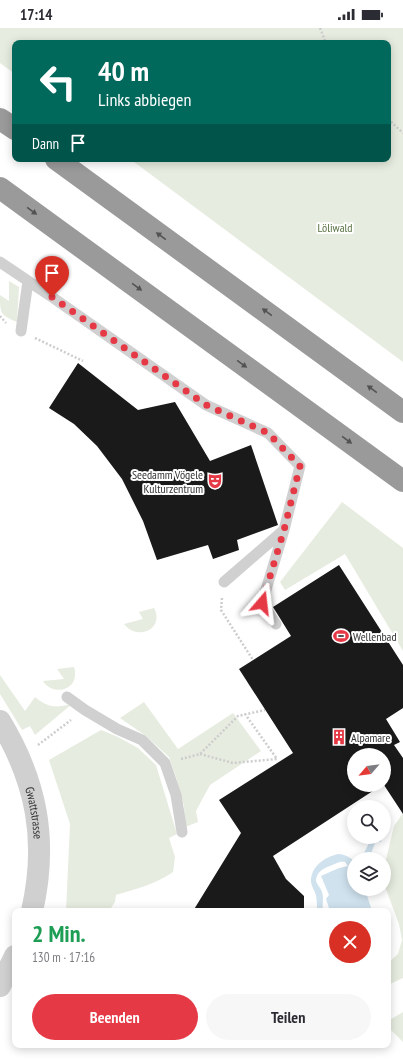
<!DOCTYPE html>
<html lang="de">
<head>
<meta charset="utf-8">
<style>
	:root { --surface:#fff; --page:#f7f7f7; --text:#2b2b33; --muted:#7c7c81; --accent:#e63946 }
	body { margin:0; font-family:"PT Sans Narrow",sans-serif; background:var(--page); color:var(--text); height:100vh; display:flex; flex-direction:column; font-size:15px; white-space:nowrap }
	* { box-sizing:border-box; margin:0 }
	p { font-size:13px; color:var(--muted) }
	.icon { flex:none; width:22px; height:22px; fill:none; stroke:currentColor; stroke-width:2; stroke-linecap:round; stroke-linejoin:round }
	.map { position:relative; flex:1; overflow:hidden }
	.sheet { position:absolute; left:12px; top:880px; width:379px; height:140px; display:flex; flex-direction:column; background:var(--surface); border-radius:8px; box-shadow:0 2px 10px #0003 }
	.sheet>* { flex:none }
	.top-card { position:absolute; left:12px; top:12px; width:379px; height:122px; border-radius:8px; box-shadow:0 2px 10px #0003; background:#00695c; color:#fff; overflow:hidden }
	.needle { width:26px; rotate:242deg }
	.tools { position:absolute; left:347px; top:720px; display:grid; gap:8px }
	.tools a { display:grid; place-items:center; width:44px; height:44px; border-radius:50%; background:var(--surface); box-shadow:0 2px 10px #0003; font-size:20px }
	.pin { position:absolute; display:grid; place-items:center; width:34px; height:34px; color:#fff; margin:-41px -17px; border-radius:50% 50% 50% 0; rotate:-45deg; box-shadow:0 0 4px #0007 }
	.pin .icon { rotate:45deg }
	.me { position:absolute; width:44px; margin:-22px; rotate:17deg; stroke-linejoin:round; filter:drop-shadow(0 0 3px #0008) }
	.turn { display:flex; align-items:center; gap:14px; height:84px; padding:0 20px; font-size:18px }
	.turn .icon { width:52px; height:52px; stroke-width:2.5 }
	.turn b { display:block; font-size:28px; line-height:34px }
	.then { display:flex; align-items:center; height:38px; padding:0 20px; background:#0003; gap:8px; font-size:15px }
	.round { display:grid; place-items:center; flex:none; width:42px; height:42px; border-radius:21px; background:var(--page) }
	.summary { display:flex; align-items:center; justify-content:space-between; height:68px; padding:0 20px }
	h1 { font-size:24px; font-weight:700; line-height:30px; color:#1e9e55 }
	.action { display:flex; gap:8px; margin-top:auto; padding:8px 20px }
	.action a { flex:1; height:46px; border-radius:24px; background:var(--accent); color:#fff; font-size:16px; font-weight:700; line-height:46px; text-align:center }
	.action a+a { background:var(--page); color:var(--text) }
	.status { display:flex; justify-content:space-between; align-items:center; height:28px; padding:0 20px; background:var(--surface); direction:ltr }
	.status svg { height:11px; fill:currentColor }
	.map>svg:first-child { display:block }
	.green { fill:#e6ecdf }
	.water { fill:#cfe2ee }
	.building { fill:#1a1a1a }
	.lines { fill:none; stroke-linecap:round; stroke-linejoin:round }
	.path { stroke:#cdcdcd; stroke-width:2.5; stroke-dasharray:2 2; stroke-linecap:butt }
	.lane { stroke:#d0d0d0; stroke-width:11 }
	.street { stroke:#d0d0d0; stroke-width:22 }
	.highway { stroke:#9a9a9a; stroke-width:22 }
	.oneway { fill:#525252 }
	.route { stroke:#e63946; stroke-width:7; stroke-dasharray:0 12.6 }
	.labels { text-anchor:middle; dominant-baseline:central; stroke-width:4; stroke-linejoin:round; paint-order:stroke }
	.park-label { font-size:12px; fill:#56703f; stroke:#fff }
	.poi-label { font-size:12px; fill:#333; stroke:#fff; text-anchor:start }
	.street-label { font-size:12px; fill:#333; stroke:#fff }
</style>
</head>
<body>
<div class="status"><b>17:14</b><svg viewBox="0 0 49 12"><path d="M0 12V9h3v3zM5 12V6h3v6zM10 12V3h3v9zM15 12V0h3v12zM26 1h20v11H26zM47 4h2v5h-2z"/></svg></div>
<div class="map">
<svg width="403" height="1032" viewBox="0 0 403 1032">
	<rect width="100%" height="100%" fill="#fff"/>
	<path class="green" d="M0,0H403V334L130,131H388V15H15V46L0,35Z
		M9,253L19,259L17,294C0,287 0,285 0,267L9,273Z
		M342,474L403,520V623L345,526L285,562L280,554Z
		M154,580C165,600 138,614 124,596L143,591L139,584Z
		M74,639C81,661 54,670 43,653L64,651L57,641Z
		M0,647L25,683L35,669C48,680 56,680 72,676L35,707L30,698L22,702L0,666Z
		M144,674L178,721L233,685L261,723L210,757L196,783L198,794L185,799L184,778L176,749L169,729L146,708L120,690Z
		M101,702L118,709L138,720L156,737L177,806L169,810L175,829L173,844C156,856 136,861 116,867L115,874L109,883H66L70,796L49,732Z
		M403,785V950L388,957V935L398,926L402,912L399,896L384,856V840L394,798Z
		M403,984V1014L388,999V993Z"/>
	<path class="water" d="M371,809H382L381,814L378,813L375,815L369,831H361L369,815Z
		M338,826C344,826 350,829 354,833V861H365L372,883H330L326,871L329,867L321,848L339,840L348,838L345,834C339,833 336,836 330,838C324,840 316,844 316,853C317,857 321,860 322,864C324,870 322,877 323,883H317C317,878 317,873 316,867C315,863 311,858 311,853C311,838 325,829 338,826Z"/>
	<path class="building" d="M78,335L138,382L175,374L210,433L251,417L278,497L237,512L239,522L213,531L208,517L157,532L143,493L122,451L97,418L74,396L49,380Z
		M339,537L403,637V680L386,691L400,714L394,717L403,730V786L384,757V727H354V757H382L273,828L286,851L304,868V883H193L241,805L219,772L293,725L239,641L291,608L273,579Z"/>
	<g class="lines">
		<path class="path" d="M320,0L326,15
			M388,91L403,105
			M0,288L6,295
			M35,310L83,333
			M222,570L221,582L253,632
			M38,717L71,692
			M200,726L233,735L277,731L245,686
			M181,731L200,726L238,688L265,682"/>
		<path class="lane" d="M0,234L52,269L206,377L268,405L300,438L284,502L224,554
			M21,303L28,253
			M276,596L262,575L284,502
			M67,669L85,682L117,701L142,712L165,735L176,767L182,804"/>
		<g class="street">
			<path id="s1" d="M0,693C37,754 48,813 32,883"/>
			<path d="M0,958L15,928"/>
		</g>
		<path class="highway" d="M0,91L15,101
			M56,131L403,384
			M0,160L403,453"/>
	</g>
	<defs><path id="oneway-solid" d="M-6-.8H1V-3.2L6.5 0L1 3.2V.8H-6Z"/></defs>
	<g class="oneway">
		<use href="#oneway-solid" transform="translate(32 183) rotate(36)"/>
		<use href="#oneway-solid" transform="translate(161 208) rotate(-144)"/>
		<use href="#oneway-solid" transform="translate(137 259) rotate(36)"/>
		<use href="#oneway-solid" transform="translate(267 284) rotate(-144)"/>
		<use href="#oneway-solid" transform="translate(242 336) rotate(36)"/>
		<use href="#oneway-solid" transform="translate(372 361) rotate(-144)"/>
		<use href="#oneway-solid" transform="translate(347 412) rotate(36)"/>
	</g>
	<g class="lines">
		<path class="route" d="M52,269L206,377L268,405L300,438L284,502L262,575"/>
	</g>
	<defs>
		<symbol id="theatre-bare" viewBox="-9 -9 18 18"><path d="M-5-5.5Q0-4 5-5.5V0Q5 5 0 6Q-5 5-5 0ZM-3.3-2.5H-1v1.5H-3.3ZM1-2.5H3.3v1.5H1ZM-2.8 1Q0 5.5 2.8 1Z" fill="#e63946" stroke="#fff" stroke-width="2.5" paint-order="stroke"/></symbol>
		<symbol id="stadium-bare" viewBox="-9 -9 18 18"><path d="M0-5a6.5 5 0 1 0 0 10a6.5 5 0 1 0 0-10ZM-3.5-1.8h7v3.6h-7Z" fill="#e63946" stroke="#fff" stroke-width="2.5" paint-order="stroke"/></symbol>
		<symbol id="building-bare" viewBox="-9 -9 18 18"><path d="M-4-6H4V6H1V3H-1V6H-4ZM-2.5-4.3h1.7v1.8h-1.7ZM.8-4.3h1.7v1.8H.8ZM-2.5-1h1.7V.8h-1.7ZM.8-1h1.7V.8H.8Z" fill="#e63946" stroke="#fff" stroke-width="2.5" paint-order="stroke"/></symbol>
	</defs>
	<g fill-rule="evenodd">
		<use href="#theatre-bare" x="204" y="442" width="22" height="22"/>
		<use href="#stadium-bare" x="330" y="597" width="22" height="22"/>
		<use href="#building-bare" x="328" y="698" width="22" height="22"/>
	</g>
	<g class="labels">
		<g class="park-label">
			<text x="335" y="199">Löliwald</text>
		</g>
		<g class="poi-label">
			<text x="203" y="446" text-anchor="end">Seedamm Vögele<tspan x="203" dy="14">Kulturzentrum</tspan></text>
			<text x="353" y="608">Wellenbad</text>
			<text x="351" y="709">Alpamare</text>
		</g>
		<g class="street-label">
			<text stroke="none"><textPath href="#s1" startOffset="99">Gwattstrasse</textPath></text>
		</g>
	</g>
</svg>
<div class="tools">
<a><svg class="needle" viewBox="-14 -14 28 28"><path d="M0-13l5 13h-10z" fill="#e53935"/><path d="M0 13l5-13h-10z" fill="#7c7c81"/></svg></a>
<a><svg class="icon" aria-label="search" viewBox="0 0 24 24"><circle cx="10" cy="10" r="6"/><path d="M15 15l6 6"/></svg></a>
<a><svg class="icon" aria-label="layers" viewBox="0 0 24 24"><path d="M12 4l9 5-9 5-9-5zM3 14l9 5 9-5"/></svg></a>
</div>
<div class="pin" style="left:52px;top:269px;background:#d93025"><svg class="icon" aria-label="arrive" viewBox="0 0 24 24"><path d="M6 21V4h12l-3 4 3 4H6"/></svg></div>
<svg class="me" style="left:262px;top:575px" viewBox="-20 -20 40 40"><path d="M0-17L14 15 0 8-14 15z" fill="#e63946" stroke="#fff" stroke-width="4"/></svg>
<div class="top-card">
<div class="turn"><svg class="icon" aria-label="left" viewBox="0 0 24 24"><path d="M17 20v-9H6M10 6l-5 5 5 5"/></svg><div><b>40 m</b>Links abbiegen</div></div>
<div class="then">Dann<svg class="icon" aria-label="arrive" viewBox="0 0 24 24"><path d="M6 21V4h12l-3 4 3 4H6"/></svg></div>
</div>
<section class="sheet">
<div class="summary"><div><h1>2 Min.</h1><p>130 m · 17:16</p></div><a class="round" style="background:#d93025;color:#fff"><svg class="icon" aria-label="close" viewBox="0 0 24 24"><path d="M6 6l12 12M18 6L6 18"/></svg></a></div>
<div class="action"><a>Beenden</a><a>Teilen</a></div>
</section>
</div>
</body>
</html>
